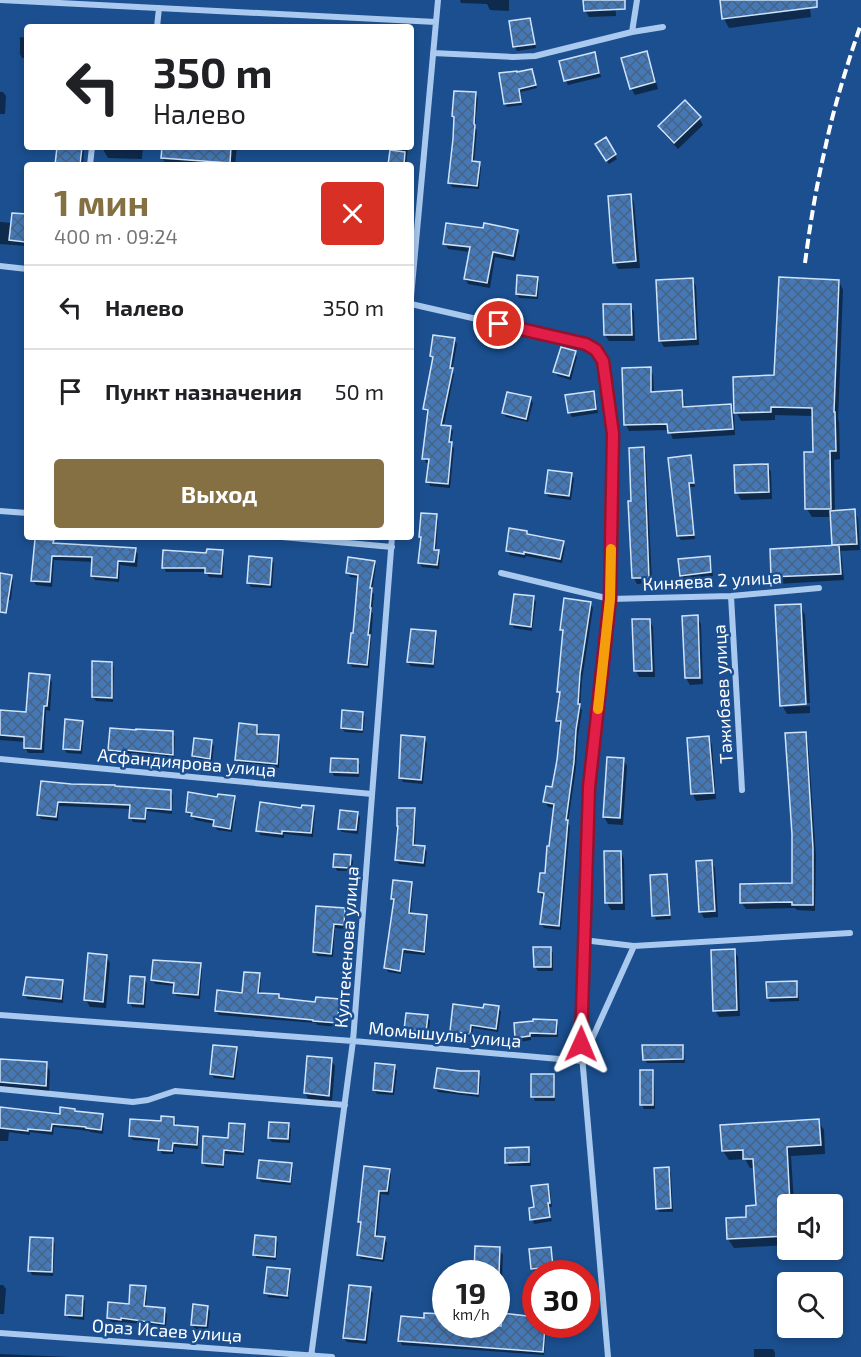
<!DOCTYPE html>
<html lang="ru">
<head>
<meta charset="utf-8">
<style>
	:root { --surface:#fff; --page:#f6f6f6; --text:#202124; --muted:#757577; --line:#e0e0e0; --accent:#847042 }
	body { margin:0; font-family:"Exo 2",sans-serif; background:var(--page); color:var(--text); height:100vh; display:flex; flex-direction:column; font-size:22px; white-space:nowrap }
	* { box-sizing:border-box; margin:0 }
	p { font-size:20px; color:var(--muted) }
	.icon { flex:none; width:33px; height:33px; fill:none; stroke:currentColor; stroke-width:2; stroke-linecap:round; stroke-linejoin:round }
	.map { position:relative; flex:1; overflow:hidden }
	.drawer { position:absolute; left:24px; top:162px; width:390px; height:378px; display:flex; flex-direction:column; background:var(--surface); border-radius:6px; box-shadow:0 3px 9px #0003 }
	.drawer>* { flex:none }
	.top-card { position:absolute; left:24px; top:24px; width:390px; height:126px; border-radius:6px; box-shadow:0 3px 9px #0003; background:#fff; color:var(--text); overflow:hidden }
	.controls { position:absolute; left:777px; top:1194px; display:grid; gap:12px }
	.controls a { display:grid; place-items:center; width:66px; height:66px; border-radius:6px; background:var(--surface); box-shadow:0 3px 9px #0003; font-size:30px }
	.speed { position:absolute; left:432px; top:1260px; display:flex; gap:12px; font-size:30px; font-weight:700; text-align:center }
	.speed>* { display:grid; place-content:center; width:78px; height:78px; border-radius:50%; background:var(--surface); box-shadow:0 3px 9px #0003; line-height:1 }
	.speed small { font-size:15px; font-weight:400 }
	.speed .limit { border:9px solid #d22; background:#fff; color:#111 }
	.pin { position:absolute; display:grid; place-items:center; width:51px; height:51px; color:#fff; margin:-26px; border:3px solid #fff; border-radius:50%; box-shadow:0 2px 6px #0007 }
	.me { position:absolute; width:66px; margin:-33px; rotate:1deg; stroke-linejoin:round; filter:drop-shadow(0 0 4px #0008) }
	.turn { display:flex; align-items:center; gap:21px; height:126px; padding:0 30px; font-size:27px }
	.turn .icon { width:78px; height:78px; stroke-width:2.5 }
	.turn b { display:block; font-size:42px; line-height:51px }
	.round { display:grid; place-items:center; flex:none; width:63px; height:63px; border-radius:6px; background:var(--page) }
	.headline { display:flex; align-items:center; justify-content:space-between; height:102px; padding:0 30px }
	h1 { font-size:36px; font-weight:700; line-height:45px; color:var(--accent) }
	.button { display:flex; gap:12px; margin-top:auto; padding:12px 30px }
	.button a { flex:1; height:69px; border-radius:6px; background:var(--accent); color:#fff; font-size:24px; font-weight:700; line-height:69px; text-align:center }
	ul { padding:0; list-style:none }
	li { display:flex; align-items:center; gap:18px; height:84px; padding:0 30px; border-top:2px solid var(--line) }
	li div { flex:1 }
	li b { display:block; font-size:22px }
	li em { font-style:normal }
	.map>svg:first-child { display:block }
	.shadow { fill:#0007 }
	.building { fill:url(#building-cross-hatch); stroke:#cfe3fa; stroke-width:1.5 }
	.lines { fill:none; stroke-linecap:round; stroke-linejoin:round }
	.street { stroke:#a9c9ee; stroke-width:6 }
	.rail { stroke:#fff; stroke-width:4; stroke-dasharray:10 4.5; stroke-linecap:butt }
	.route-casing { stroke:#92132f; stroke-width:15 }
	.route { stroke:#e11d48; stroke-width:10 }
	.slow { stroke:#f59e0b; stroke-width:10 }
	.labels { text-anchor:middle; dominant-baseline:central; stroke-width:5; stroke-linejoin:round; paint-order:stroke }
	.street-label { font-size:18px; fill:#fff; stroke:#1b4f8f }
</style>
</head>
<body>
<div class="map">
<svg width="861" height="1357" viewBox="0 0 861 1357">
	<defs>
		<pattern id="building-cross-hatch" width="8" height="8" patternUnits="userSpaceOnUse" patternTransform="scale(1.5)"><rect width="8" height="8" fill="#4478b7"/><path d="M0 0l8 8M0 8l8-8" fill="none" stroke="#486282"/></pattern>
	</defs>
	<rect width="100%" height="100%" fill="#1b4f8f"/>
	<path class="shadow" d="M460,0H509V11L490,10L487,4L461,3Z
		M585,0H615L616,16L589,17L585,10Z
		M721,0H809L811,17L729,28L724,19Z
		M529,19L532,24L536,48L517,51L515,47L510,23Z
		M20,37L27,38V58H22L20,54Z
		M646,53L650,60L658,89L635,95L631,88Z
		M594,54L596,58L601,77L568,85L566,81L561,62Z
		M533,74L537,88L521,92L522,105L507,107L505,104L501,75Z
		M0,92H3L6,96L5,114H0Z
		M476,94L478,98L475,128L477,130L474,163H479L481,168L479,189L452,187L450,182Z
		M411,102L413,106L411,120Z
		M699,118L703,125L678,149L663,133L659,126Z
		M605,139L617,159L609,164L597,144Z
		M58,147H84L83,165H57Z
		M104,147H143L142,159L108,158L104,151Z
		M163,147H237L235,165H167L162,158Z
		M391,147H408L406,165H389Z
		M630,195L634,202L640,268L618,269L615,263Z
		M13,214L27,216V246L0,244V222L12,223Z
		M484,230L517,231L520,236L515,261L495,257L490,288L468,284L465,278L470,252L448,249L445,243Z
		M537,278L539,282L538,299L519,298L517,293Z
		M692,280L696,286L699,345L664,347L660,340Z
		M839,281L843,290L838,419L839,422L840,459L834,460L835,512L854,511L858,518L860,550L841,551L844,580L777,584L773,577L771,550L835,547L832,517H812L807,509L814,453L813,416L775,415V420L741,421L736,412L776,377Z
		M630,305L634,312L635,341H609L605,335Z
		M454,340L457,344L452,371L454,374L444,426L450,427L453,431L451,444L454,448L450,488L430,486L428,482L430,463H426L424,458L429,413H427L425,409L434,360L431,356Z
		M575,352L577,357L571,380L558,376L555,372Z
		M650,369L653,375L654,393L681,391L684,397L685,408L730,405L734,412L735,435L673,439L669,430L629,431L626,425Z
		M593,393L596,397L598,413L572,417L569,412Z
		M530,398L533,403L528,422L506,417L503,413Z
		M643,449L646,455L652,583L637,584L634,578L630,503L632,502Z
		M690,457L692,461L695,487H690L695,539L681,540L678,536Z
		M767,466L771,472L772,499L741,500L737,493L736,467Z
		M571,474L574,479L571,500L549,497L546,493Z
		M436,516L438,520L436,551L438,552L440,556L439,569L422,567L419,562L422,540L420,537Z
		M526,532L529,536L563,543L565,547L562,563L526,556L525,558L510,555L507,551Z
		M53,542L54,545L135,550L138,555L137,567L120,565L119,582L95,580L92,575L93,562L54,560L52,587L36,585L33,580Z
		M222,552L224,556L223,578L209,577L206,572H166L164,568L208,554Z
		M709,557L711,561L713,576L684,579L681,575Z
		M271,559L274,563L272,588L251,587L249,583Z
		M374,562L376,566L372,592L374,594L372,612L373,614L369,668L352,667L350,662L360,578L350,577L348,573Z
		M0,575L11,576L13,581L11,600L0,598Z
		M534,598L536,602L532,631L514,628L512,624Z
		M590,604L593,608L582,680L580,708L582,710L578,736L576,768L568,823L570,826L561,930L544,928L541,924L545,897H542L540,892L546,875L555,808L548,807L545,802L553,789L562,725H560L557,720L561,695L559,691L564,634L561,630Z
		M800,605L805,615L810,703L784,704V707L810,706V713L787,714L782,705Z
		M697,617L701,624L703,684L690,685L686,678Z
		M649,620L653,627L655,677H639L636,671Z
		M435,632L437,637L434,668L411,666L408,662Z
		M112,663L114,667L113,702L96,701L93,697Z
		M49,676L52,682L50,711L46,710L44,753H28L25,747L26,742L0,740V711L28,713Z
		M362,713L365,717L363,733L345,732L342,728Z
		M82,722L84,727L82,754L67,753L64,749Z
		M257,727L259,731L258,736L278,737L280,741L279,768L239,763L236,759Z
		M172,732L175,737L174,758L128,754V756L112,754L110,750Z
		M805,733L808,740L816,856L815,911L797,910L795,908L746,909L742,903L793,885Z
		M424,738L427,743L423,784L403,782L401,778Z
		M709,738L712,745L716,799L696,801L693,794Z
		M211,742L214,746L212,762L196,760L194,756Z
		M623,759L627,766L623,825L608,824L604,817Z
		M357,761L360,765L359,777L334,776L332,772Z
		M42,783L171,791L173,796L172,814L147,811L146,823L133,822L131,818V809L59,806L58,821L41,819L39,815Z
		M219,798H234L236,802L232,832L217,830L215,824L195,820L193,816H190L187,812Z
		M313,808L315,812L313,837L284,834V838L260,835L258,830L303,810Z
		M414,810L416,814L415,847L424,848L427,852L425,867L399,864L396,860Z
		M357,813L360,817L358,834L342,832L339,828Z
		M606,852H621L624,859L625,910H611L607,903Z
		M350,856L353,861L352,871H337L335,866Z
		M711,862L715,868L718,917L704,918L700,911Z
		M667,875L669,880L671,919L656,920L654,915Z
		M411,883L413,887L411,914L426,916L428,920L425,955L404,953L401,974L388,972L386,968L395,902L393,899Z
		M317,907L344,910L347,914L345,929L335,928L333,957L317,956L315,952Z
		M550,949L553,953V971H538L535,967Z
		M734,950L738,957L740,1016L719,1017L715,1010Z
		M106,956L110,963L106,1008L90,1007L86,1000Z
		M200,965L202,969L200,999L177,996L174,992L175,986L155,984L153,980Z
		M259,975L261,979L260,994L278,996L281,1000L316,1003L339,1001L341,1005L339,1027L317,1025L316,1023L219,1015L216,1011L243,995Z
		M144,979L147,983L145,1008L132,1007L130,1002Z
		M62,982L64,986L63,1003L27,999L25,994Z
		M796,982L798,986L799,1001L770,1002L768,998Z
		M498,1007L501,1012L498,1032L473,1028L472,1037L454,1035L452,1031L484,1009Z
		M428,1017L430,1021L428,1036L408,1034L406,1029Z
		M556,1021L558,1026V1037H531V1040L519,1042L517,1038Z
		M682,1046L684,1050L685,1063H647L644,1059Z
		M236,1049L238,1053L235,1080L214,1078L211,1073Z
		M0,1060L46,1064L50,1071L49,1092L0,1088Z
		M331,1060L335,1066L332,1102L309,1100L305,1093Z
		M394,1066L397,1071L394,1095L377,1094L374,1089Z
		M652,1071L654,1076L655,1109H644L642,1105Z
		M478,1073L481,1077L479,1097L438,1092L436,1088Z
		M553,1076L555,1080V1101H535L533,1096Z
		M0,1107L8,1108L9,1109L61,1116L76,1112L102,1115L104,1119L103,1134L90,1132L89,1131L54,1127L53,1135L30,1132V1135L9,1132L8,1141H0Z
		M174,1119L176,1123V1127L197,1129L200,1133L198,1149L174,1147V1154H162L160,1149V1142L133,1140L130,1136Z
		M818,1121L824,1130L825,1154L791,1156L794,1204H788V1245L734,1248L728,1239L727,1220L748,1218L757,1207L755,1168H750L745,1159L729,1160L723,1151Z
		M288,1124L291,1129L290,1143L272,1142L269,1138Z
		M244,1126L246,1130L244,1155L225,1154L224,1168L206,1167L203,1163Z
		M528,1149L530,1153L531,1166H509L506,1162Z
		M291,1165L293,1169L291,1185L261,1182L259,1178Z
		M668,1169L671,1173L673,1212H659L657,1208Z
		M389,1170L391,1175L389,1195L381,1194L377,1238H384L387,1243L384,1262L361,1259L358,1255L362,1225L360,1221Z
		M547,1185L550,1189L552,1207H549L551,1215L532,1218Z
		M551,1218L552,1221L534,1224L533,1221Z
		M276,1239L278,1243L276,1260L257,1258L254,1254Z
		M53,1240L55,1244L53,1276L32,1275L30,1271Z
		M550,1248L552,1252L554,1271L535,1273L532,1268Z
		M499,1249L503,1255L502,1279H496Z
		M268,1269L289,1271L291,1275L289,1294L266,1292V1294V1293Z
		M0,1285H3L6,1289L4,1314H0Z
		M536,1287V1324H547L544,1355L402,1345L400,1341L426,1319L446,1324H471L502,1327L532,1318Z
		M145,1288L147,1292L146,1308L164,1310L167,1314L166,1327L123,1322V1324L111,1322L108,1318L130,1305Z
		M370,1289L373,1293L367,1344L347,1342L344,1338Z
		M267,1295L289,1297V1299L268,1297Z
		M82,1297L85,1301L84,1320L69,1318L66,1314Z
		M207,1307L210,1311L208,1330L195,1329L193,1325Z
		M754,1349H773L775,1353V1357H754Z
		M0,1354L70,1357H0Z"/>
	<path class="building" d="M583,0H625V9L584,11Z
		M720,0H817V7L722,19Z
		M530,18L535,44L513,47L509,21Z
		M647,51L655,82L630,89L621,58Z
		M595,52L599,73L564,81L559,61Z
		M532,69L536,85L519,89L521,102L504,104L499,73L517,71V72Z
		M454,91L476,92L474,124L475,125L472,161L480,162L477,186L448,183L453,139L454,117L452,116Z
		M685,100L701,117L674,143L658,126Z
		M606,137L616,154L606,161L595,144Z
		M57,147H82L80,165H55Z
		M162,147H231L230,163L161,158Z
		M390,150L405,152L404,165H388Z
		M631,194L636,261L613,263L608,196Z
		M12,213L27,214L25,242L9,240Z
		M446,223L483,228L484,223L518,230L513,256L493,252L487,283L464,279L470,247L443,244Z
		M517,275L538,277L536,296L516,294Z
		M779,277L839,280L834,412H835L836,451H830L831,509H805L804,452H813L812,408L771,407V412L734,413L733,377L774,375Z
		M693,278L696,339L659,341L656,280Z
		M603,304H631L632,335H604Z
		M433,335L455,338L450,368H453L441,425L451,426L449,442H452L448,484L426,482L429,459H422L428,410L423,409L433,357L430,356Z
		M561,347L576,351L569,376L553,372Z
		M651,367V392L682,390L683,407L731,404L733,429L668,433L667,424L624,425L622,368Z
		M594,391L596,409L568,413L565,395Z
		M507,392L531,397L526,419L502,413Z
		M644,447L649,578H632L628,501H631L629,448Z
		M691,455L694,483H689L694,535L677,536L668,458Z
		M768,464L769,492L735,493L734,465Z
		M548,470L572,473L569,496L545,493Z
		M855,509L857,544L832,545L830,511Z
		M421,513L437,514L434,550H439L437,565L418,563L421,537H419Z
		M509,528L527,531V534L564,541L560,559L524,552V554L506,551Z
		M35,539L54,540L53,543L136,548L134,562L118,561L117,578L91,576L92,557L52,556L50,582L31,581Z
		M839,545L841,574L771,577L770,549Z
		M207,549L223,550L221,574L205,573V568H162L163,550L206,553Z
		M249,556L272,558L270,585L247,583Z
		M710,556L711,572L680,576L678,559Z
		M348,557L375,561L370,588H372L370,608H371L368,635H370L367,665L348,663L351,633H353L355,611L358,575L346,573Z
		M0,573L12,575L6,613L0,612Z
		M514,594L534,596L531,627L510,624Z
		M564,598L591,602L580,674L578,704H580L576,730L574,762L566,820H568L559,926L540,924L544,893L538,892L540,873H545L547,846H549L554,804L543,802L546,786L552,787L557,760L561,721H556L560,692H557L563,630H560Z
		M801,604L806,704L780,706L775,605Z
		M698,615L700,678H685L682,616Z
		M632,619H650L652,671H634Z
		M411,629L436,631L433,664L407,662Z
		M92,661L112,662V698L92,697Z
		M29,673L50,675L47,706H44L41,749L24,748V737L0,735V710L26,712Z
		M342,710L363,712L362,730L341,728Z
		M65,719L83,721L80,750L63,749Z
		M239,723L257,725V734L279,735L277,764L235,760Z
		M110,728L136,730V729L173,731V755L126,750V752L108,750Z
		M806,732L813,848V905H792V902L740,903V884L792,883V834L785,733Z
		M401,735L425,737L421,780L399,778Z
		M709,736L714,793L691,794L687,738Z
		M194,738L212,740L210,759L192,756Z
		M607,757L624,758L620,818L603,817Z
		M331,758L358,759V773L330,772Z
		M41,781L71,784L115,785V786L171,790V810L146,808L145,819L129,818L130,805L58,802L56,817L37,815Z
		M188,792L217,797L218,794L235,796L230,829L213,826L214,820L191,816L192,813L186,812Z
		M260,802L301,808L302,805L314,806L311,833L282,831V834L256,831Z
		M397,808H415L413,845L425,846L423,863L395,860L398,826H397Z
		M340,810L358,812L356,830L338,829Z
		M604,851H621L622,903H605Z
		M334,854L351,855L350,868L333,867Z
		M712,860L715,911L699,912L696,861Z
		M667,874L670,915L652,916L650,875Z
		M393,880L412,882L409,913L427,915L424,952L403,949L400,971L384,968L394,899H391Z
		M316,906L345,908L344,925L334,924L331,954L313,952Z
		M533,947H551V967H534Z
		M735,949L737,1010L713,1011L711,950Z
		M88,953L107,955L103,1002L84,1000Z
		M153,960L201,963L198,995L173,993L174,983L151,980Z
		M244,972L260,973L258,993L279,994V998L315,1002L316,997L340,999L337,1023L313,1021V1020L215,1011L217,990L242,993Z
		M130,976L145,977L143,1004L128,1003Z
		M26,977L63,980L61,999L23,995Z
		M797,981V997L767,998L766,982Z
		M453,1004L483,1008L484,1004L499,1006L496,1029L471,1025L470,1034L450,1031Z
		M406,1013L428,1015L426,1032L404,1030Z
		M533,1019L557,1020L556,1034L530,1033V1036L515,1038L514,1023L533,1021Z
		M213,1045L237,1047L233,1077L210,1074Z
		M642,1045H683V1059L643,1060Z
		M307,1056L332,1058L329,1096L304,1093Z
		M0,1059L47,1062L46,1086L0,1082Z
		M375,1063L395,1065L392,1092L373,1090Z
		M437,1068L460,1071H479L478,1094L459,1092L434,1088Z
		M640,1070H653V1105H640Z
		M531,1074H554V1097H531Z
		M0,1107L60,1114V1107L75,1109V1111L103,1114L101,1130L86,1128V1127L52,1124L51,1131L28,1129V1131L0,1128Z
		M161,1116L174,1117V1125L198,1127L197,1145L173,1143L172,1151L158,1150L159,1139L129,1136L130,1119L161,1121Z
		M819,1119L821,1145L787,1147L790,1204H788V1236L727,1239L726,1218L746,1217V1206L756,1205L753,1159H743V1150L722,1151L720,1125Z
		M269,1122L289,1123L288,1139L268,1138Z
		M229,1123L245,1124L243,1152L224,1150L223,1165L202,1163L203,1136L228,1138Z
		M529,1147V1162L505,1163V1148Z
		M259,1160L292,1163L290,1182L257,1178Z
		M364,1166L390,1169L387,1191H379L375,1236L385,1237L382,1259L357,1255L361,1222H358Z
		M669,1167L671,1208L656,1209L654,1168Z
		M548,1184L550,1203H548L550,1217L530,1220L529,1208L534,1207L531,1186Z
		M255,1235L276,1237L275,1257L253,1255Z
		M30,1237L53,1238L52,1272L28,1271Z
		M475,1246L500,1247L499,1274H474Z
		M551,1247L553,1267L531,1269L529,1249Z
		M267,1267L290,1269L287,1296L264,1293Z
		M130,1285L146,1286L144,1306L165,1308L164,1324L121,1318V1320L107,1318L108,1302L129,1304Z
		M349,1285L371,1287L365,1340L343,1338Z
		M66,1295L83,1296L82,1316L65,1315Z
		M193,1304L208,1306L206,1326L191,1325Z
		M424,1313L446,1314V1324L501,1326L502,1313L536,1317V1326L545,1327L543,1352L398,1341L401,1316L424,1318Z"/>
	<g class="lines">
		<path class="street" d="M0,0L436,22
			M157,27L159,8
			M632,32L637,0
			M433,53L513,57L535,56L632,32L663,27
			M90,165L92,147
			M0,266L27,269
			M411,297L438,0
			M411,304L586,344L596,350L603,361L613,434L610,599L589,787L581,1044L608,1357
			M0,511L27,513
			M282,537L392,547
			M501,573L610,599L731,596L819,588
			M731,596L742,790
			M0,759L372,794
			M583,940L634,946
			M0,1015L353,1041L582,1061L634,946L850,933
			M0,1089L133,1102L148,1100L175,1091L345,1105
			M0,1333L332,1357
			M311,1357L353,1041L392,537"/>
		<path class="rail" d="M805,263C810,225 816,187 825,149C834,106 847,65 861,24"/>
	</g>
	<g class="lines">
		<defs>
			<path id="route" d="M499,324L586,344L596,350L603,361L613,434L610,599L589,787L581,1044"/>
		</defs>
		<use href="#route" class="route-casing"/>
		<use href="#route" class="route"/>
		<path class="slow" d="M598,709L610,599L611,549"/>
	</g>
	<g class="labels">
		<g class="street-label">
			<text transform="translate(712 580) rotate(-3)">Киняева 2 улица</text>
			<text transform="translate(722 694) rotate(-93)">Тажибаев улица</text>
			<text transform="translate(187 762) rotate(5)">Асфандиярова улица</text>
			<text transform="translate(346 947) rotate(-86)">Култекенова улица</text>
			<text transform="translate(445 1034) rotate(5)">Момышулы улица</text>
			<text transform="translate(167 1330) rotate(4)">Ораз Исаев улица</text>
		</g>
	</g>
</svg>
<div class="controls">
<a><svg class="icon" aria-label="sound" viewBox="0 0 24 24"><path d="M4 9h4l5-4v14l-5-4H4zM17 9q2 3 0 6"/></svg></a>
<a><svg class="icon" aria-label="search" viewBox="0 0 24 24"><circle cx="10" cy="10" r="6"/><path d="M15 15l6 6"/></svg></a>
</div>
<div class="speed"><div>19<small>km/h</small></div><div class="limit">30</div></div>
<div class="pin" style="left:499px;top:324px;background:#d93025"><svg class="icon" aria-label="arrive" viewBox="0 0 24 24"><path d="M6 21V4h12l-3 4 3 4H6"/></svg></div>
<svg class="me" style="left:581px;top:1044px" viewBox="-20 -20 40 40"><path d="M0-17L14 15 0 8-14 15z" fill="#e11d48" stroke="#fff" stroke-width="4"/></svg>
<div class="top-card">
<div class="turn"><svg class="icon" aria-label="left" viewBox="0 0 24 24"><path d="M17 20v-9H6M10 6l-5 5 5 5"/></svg><div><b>350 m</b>Налево</div></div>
</div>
<section class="drawer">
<div class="headline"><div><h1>1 мин</h1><p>400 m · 09:24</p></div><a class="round" style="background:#d93025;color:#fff"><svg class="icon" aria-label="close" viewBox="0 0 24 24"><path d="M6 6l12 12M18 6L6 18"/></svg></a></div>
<ul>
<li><svg class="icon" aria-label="left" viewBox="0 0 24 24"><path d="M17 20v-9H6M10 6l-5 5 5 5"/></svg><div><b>Налево</b></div><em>350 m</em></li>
<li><svg class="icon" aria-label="arrive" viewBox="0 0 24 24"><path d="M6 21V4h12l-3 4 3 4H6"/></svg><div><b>Пункт назначения</b></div><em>50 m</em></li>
</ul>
<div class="button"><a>Выход</a></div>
</section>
</div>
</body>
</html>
